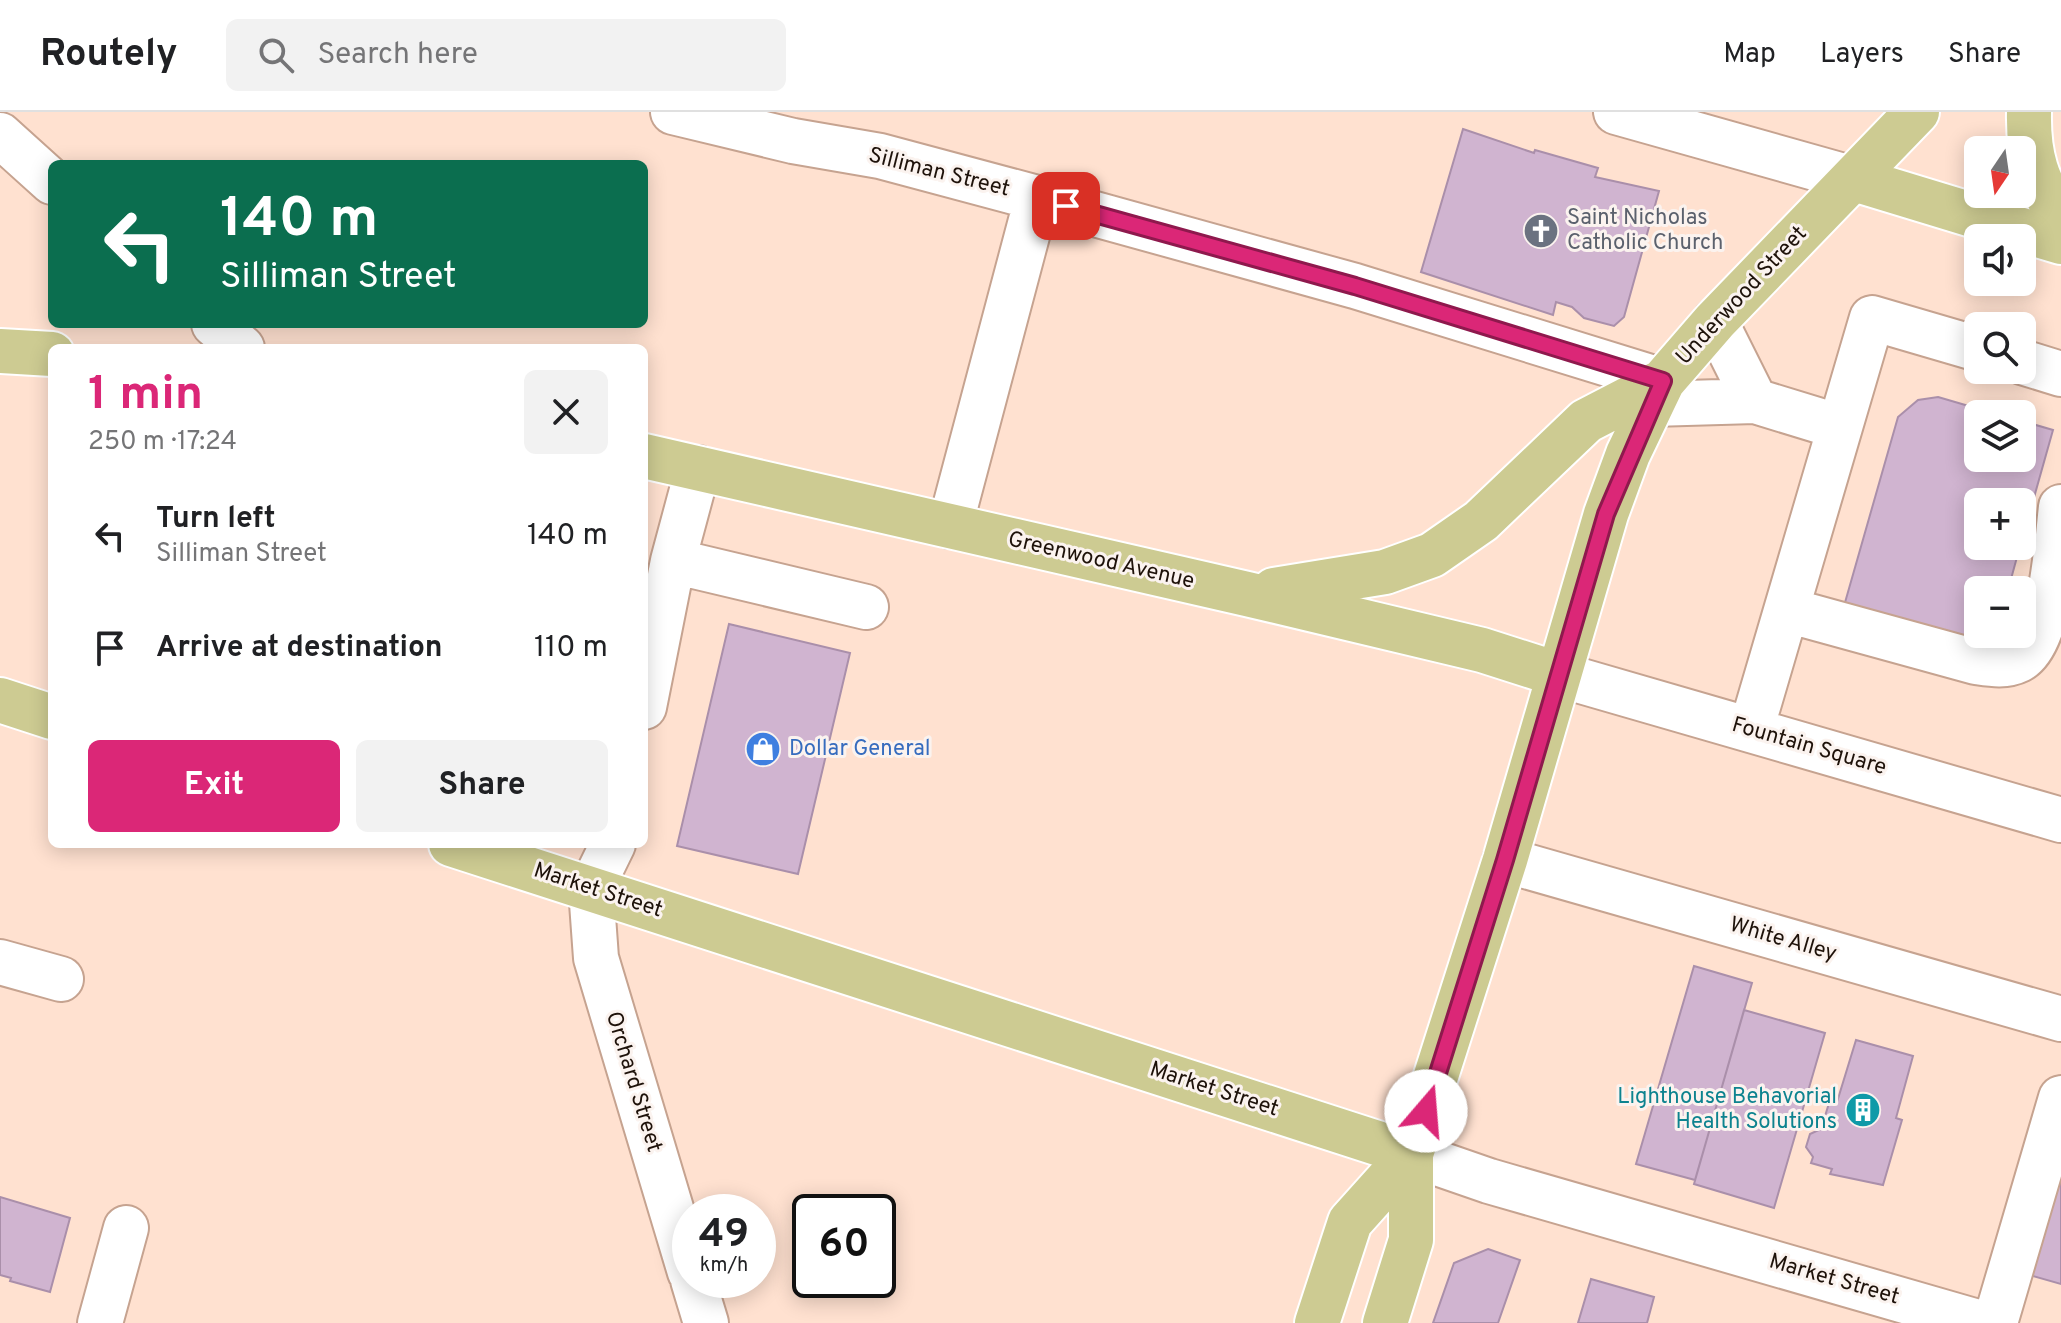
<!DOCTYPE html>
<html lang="en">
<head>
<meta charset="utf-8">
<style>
	:root { --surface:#fff; --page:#f2f2f2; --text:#202124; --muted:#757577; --line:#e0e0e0; --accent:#db2777 }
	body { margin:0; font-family:Overpass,sans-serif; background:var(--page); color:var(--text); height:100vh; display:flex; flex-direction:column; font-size:30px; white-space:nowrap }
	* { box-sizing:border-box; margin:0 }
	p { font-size:26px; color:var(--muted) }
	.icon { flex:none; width:44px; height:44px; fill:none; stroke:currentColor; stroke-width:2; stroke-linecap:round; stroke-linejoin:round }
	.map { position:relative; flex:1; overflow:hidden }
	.side { position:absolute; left:48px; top:232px; width:600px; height:504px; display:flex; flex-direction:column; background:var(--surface); border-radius:12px; box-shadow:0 4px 20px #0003 }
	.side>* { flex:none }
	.banner { position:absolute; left:48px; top:48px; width:600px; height:168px; border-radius:12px; box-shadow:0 4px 20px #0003; background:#0b6e4f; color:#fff; overflow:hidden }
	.needle { width:52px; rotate:193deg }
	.fabs { position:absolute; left:1964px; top:24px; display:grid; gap:16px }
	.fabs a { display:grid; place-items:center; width:72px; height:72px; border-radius:12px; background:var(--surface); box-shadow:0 4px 20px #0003; font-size:40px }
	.speed { position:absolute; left:672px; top:1082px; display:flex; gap:16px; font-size:40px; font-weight:700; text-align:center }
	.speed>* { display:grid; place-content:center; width:104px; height:104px; border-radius:50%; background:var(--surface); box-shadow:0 4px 20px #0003; line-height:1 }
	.speed small { font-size:20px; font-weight:400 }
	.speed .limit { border:4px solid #111; border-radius:12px; background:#fff; color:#111 }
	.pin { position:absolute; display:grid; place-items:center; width:68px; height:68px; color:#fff; margin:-34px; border-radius:16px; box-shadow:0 4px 12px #0006 }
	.me { position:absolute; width:88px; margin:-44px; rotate:18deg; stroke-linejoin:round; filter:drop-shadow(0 0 6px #0008) }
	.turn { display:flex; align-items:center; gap:28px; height:168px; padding:0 40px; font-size:36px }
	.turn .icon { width:104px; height:104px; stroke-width:2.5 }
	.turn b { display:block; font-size:56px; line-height:68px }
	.round { display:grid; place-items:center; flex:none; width:84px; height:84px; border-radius:12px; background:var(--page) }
	.overview { display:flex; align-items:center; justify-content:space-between; height:136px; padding:0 40px }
	h1 { font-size:48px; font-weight:700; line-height:60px; color:var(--accent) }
	.button { display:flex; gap:16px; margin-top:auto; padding:16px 40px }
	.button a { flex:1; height:92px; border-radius:12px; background:var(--accent); color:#fff; font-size:32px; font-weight:700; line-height:92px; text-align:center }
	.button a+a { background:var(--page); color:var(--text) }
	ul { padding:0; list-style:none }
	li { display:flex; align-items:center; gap:24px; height:112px; padding:0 40px }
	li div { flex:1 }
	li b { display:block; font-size:30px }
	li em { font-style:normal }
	header { display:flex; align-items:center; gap:48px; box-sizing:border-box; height:112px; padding:0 40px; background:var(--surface); border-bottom:2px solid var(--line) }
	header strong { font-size:38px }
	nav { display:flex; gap:44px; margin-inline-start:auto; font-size:28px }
	.search { width:560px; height:72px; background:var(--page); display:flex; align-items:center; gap:20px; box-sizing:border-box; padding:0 28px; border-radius:12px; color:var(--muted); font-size:30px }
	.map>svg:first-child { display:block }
	.building { fill:#d0b4d0; stroke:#aa8faa; stroke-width:2 }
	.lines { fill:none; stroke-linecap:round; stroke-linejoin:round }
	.minor-casing { stroke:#c6a390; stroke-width:48 }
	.major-casing { stroke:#fff; stroke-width:48 }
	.minor { stroke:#fff; stroke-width:44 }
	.major { stroke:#cdcb92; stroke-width:44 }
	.route-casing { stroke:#8e194d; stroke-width:20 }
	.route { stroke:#db2777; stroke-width:14 }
	.labels { text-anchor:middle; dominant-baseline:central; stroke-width:6; stroke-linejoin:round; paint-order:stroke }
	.street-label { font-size:22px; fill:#1e120a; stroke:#fbf3ef }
	.worship-label { font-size:22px; fill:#5b616d; stroke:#fbf3ef; text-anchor:start }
	.shop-label { font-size:22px; fill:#366cbe; stroke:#fbf3ef; text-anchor:start }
	.culture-label { font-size:22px; fill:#0d838f; stroke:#fbf3ef; text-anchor:end }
</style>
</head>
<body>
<header>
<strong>Routely</strong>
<div class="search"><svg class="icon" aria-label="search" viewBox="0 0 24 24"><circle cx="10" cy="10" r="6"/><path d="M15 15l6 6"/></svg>Search here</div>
<nav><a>Map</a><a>Layers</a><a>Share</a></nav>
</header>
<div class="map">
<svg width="2061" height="1211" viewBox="0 0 2061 1211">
	<rect width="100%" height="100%" fill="#ffe1d0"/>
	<path class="building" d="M1463,17L1534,41L1535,38L1598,56L1595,65L1659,79L1624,205L1614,214L1584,206L1572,195L1556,190L1553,203L1421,160Z
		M1938,285L1996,302H1978V346H2022V309L2053,318L2022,428V390H1978V434H2020L2008,478H1978V522H1995L1989,542L1842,501L1898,305L1918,288Z
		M729,512L850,541L798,762L677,734Z
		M1694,854L1752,871L1695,1068L1636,1052Z
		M1744,898L1825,921L1774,1096L1694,1072Z
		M1856,928L1913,944L1896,1006L1902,1008L1883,1073L1830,1062L1832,1057L1811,1051L1813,1045L1806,1035L1810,1022L1821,1017L1830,988L1837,990Z
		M2061,1032V1172L2022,1161Z
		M0,1085L70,1106L50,1180L10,1169L11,1166L0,1163Z
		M1488,1137L1520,1148L1498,1211H1433L1454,1151Z
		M1591,1167L1654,1185L1647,1211H1578Z"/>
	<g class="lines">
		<defs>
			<path id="minor" d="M673,0L793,29L880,44L1037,86L1355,174L1663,269
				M1616,0L1854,67
				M0,23L52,70
				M1715,209L1755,289
				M214,212L242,236
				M2022,250L2061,262
				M1652,292L1755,289L1840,315
				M950,414L1037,86
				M673,449L866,495
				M1787,498L1976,550C1990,552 2005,555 2019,548C2051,532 2057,429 2061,395
				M1557,562L2061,708
				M644,595L673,449L698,356
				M1751,618L1872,206L1978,237
				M613,732L591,777L596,846L690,1160
				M1505,748L2061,907
				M0,850L61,867
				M1411,1042L1489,1069L1981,1211
				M693,1168L706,1211
				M100,1211L126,1116
				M1995,1211L2061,986"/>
			<path id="major" d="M2029,0C2028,45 2037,70 2061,107
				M1854,67L2061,130
				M0,239L52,242
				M644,344L1247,482L1482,538L1557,562
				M1274,478L1385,460L1432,443L1481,409L1586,309L1663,269
				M0,588L52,605
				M451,732L1411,1042
				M1317,1211L1350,1110L1411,1042
				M1385,1211L1411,1128V1042L1505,748L1606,402L1628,342L1663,269L1715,209L1917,0"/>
		</defs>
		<use href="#minor" class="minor-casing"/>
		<use href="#major" class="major-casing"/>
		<use href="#minor" class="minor"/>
		<use href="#major" class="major"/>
	</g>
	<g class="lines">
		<defs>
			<path id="route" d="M1066,94L1355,174L1663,269L1606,402L1505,748L1426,999"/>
		</defs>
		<use href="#route" class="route-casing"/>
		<use href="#route" class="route"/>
	</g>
	<defs>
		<symbol id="church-disc" viewBox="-11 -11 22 22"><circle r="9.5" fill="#6b7280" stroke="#fbf3ef"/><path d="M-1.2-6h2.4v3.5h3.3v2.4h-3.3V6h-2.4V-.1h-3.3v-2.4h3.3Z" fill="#fff"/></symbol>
		<symbol id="shop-disc" viewBox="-11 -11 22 22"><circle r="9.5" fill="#3f7fe0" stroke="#fbf3ef"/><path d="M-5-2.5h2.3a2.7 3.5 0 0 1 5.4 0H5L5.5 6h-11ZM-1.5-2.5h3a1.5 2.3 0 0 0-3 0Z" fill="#fff"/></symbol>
		<symbol id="building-disc" viewBox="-11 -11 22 22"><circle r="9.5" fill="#0f9aa8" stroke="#fbf3ef"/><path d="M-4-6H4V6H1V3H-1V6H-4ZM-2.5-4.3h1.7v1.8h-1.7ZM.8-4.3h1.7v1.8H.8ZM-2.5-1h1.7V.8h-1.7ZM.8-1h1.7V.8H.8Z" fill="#fff"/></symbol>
	</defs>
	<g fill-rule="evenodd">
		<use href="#church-disc" x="1521" y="99" width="40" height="40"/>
		<use href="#shop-disc" x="743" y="617" width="40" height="40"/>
		<use href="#building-disc" x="1843" y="978" width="40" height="40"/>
	</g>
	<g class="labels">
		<g class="street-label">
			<text transform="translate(939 61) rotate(14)">Silliman Street</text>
			<text transform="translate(1742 184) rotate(-47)">Underwood Street</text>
			<text transform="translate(1101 449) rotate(13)">Greenwood Avenue</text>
			<text transform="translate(1809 635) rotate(16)">Fountain Square</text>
			<text transform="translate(598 779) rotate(18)">Market Street</text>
			<text transform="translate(1783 828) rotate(16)">White Alley</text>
			<text transform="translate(633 970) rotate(73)">Orchard Street</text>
			<text transform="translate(1214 978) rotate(18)">Market Street</text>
			<text transform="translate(1834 1168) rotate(16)">Market Street</text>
		</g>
		<g class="worship-label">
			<text x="1567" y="106">Saint Nicholas<tspan x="1567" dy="25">Catholic Church</tspan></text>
		</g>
		<g class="shop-label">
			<text x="789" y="637">Dollar General</text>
		</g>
		<g class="culture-label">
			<text x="1837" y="985">Lighthouse Behavorial<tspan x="1837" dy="25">Health Solutions</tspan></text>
		</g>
	</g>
</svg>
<div class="fabs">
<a><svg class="needle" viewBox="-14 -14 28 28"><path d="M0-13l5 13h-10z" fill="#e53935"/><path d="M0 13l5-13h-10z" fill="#757577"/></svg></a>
<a><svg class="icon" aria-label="sound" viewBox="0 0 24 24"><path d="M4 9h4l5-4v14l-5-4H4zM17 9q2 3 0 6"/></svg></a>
<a><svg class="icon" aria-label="search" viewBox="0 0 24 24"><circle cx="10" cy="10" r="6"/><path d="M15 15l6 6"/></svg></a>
<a><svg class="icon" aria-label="layers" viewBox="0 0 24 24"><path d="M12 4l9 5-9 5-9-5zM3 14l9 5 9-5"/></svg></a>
<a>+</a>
<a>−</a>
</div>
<div class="speed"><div>49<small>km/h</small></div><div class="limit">60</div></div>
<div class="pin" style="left:1066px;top:94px;background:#d93025"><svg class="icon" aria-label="arrive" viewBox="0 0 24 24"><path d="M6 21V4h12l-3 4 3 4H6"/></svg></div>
<svg class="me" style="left:1426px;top:999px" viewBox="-20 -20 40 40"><circle r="19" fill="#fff"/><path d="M0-13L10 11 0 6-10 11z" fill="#db2777"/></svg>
<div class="banner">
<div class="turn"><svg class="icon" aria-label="left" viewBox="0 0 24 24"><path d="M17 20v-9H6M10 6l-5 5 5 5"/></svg><div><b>140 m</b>Silliman Street</div></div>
</div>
<section class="side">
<div class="overview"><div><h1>1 min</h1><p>250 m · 17:24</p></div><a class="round"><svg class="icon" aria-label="close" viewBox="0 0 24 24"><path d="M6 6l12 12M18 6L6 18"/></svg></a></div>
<ul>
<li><svg class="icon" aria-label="left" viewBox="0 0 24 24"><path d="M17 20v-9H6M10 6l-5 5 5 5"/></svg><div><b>Turn left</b><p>Silliman Street</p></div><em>140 m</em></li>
<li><svg class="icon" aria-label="arrive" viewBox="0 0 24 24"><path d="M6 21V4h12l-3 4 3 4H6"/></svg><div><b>Arrive at destination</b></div><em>110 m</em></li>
</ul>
<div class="button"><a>Exit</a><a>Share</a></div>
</section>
</div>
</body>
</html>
